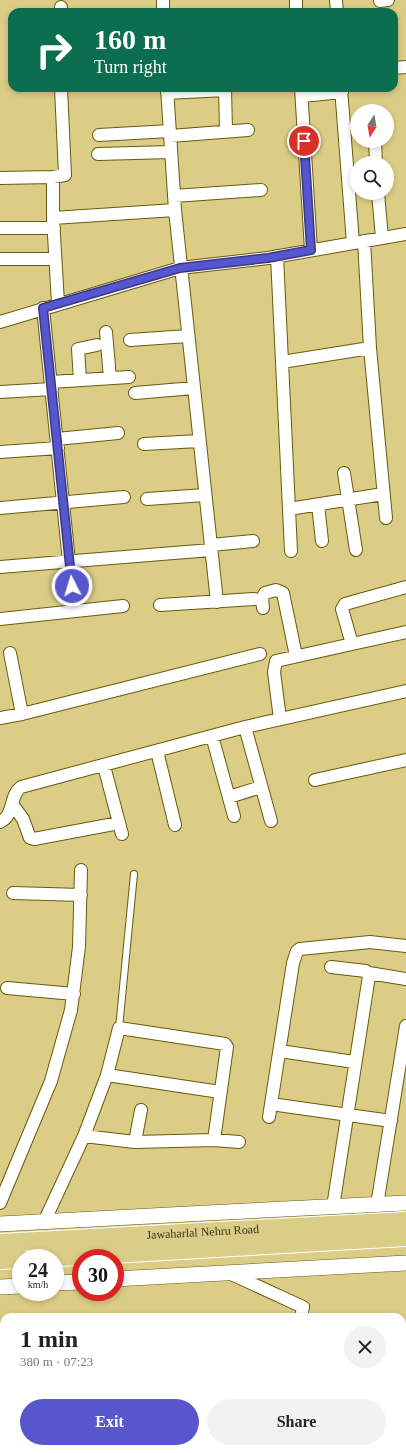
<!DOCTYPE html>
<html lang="en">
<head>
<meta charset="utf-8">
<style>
	:root { --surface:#fff; --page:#f2f2f2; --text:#222; --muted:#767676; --accent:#5756ce }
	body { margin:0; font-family:Georgia,serif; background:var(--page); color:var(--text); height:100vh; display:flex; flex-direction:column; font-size:15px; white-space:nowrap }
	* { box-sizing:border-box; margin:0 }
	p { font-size:13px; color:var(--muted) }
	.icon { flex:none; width:22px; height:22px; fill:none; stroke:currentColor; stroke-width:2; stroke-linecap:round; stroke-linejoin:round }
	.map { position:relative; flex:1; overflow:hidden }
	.panel { position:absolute; left:0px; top:1313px; width:406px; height:140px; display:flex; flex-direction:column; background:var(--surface); border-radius:12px 12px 0 0; box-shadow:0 2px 6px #0003 }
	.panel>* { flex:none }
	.guide { position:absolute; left:8px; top:8px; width:390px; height:84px; border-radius:12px; box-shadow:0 2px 6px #0003; background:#0b6e4f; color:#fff; overflow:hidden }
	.needle { width:26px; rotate:191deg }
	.controls { position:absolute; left:350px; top:104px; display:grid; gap:8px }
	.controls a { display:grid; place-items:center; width:44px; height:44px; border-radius:50%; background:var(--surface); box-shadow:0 2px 6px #0003; font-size:20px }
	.speed { position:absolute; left:12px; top:1249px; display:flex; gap:8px; font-size:20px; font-weight:700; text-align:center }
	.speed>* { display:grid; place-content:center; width:52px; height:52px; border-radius:50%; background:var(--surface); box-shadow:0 2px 6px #0003; line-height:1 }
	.speed small { font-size:10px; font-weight:400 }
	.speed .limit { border:6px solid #d22; background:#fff; color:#111 }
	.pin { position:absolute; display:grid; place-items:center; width:34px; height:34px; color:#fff; margin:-17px; border:2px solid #fff; border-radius:50%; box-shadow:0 1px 4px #0007 }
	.me { position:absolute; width:44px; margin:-22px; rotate:355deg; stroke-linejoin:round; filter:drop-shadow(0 0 3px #0008) }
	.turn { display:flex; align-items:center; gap:14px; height:84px; padding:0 20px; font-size:18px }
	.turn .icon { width:52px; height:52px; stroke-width:2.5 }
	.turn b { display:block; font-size:28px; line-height:34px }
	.round { display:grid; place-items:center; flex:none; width:42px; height:42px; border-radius:21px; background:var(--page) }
	.head { display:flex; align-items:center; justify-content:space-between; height:68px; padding:0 20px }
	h1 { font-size:24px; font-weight:700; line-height:30px }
	.primary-button { display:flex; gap:8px; margin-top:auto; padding:8px 20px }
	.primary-button a { flex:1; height:46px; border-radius:24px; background:var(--accent); color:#fff; font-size:16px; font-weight:700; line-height:46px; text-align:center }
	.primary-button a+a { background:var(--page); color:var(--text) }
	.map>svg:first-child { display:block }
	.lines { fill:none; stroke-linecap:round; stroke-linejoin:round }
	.service-casing { stroke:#685a0c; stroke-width:8 }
	.minor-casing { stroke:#685a0c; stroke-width:14 }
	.tertiary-casing { stroke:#685a0c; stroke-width:16 }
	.primary-casing { stroke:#fff; stroke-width:20 }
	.service { stroke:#fff; stroke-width:6 }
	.minor { stroke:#fff; stroke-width:12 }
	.tertiary { stroke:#fff; stroke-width:15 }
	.primary { stroke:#dacd88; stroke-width:18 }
	.route-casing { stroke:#393886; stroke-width:10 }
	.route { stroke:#5756ce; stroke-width:7 }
	.labels { text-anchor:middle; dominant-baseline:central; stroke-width:4; stroke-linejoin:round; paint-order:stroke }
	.street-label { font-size:12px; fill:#3a3416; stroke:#e9da93 }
</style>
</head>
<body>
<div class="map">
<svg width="406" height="1453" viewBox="0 0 406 1453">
	<rect width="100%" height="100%" fill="#dccd86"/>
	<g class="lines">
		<defs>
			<path id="service" d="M119,1028L134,874
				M402,1422L406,1423"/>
			<path id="minor" d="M163,0V12
				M296,0V12
				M336,0L337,12
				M380,1L388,0
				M61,12V7
				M394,68L406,67
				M167,88L175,210L217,602
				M225,88L226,131
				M301,88L311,250
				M341,88L353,243
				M167,93L225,90
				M302,96L342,92
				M99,135L170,131
				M170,136L248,130
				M375,141L376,163
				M98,154L171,152
				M53,177V218L58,303
				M0,178L53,177L65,175L61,88
				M378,193L382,238
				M174,196L261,190
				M53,218L175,210
				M0,228H54
				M364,241L370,348L386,518
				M277,256L282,362L370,348
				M0,259H55
				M43,308L74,610
				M0,322L180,268L268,258L406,234
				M106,332L110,378
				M130,340L188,336
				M282,362L291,551
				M80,380L78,349L97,345
				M51,382L129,377
				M0,392L52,389
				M135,393L194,388
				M57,439L118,433
				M144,444L199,441
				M0,452L58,448
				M344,473L356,550
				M147,499L205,495
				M318,505L322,541
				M0,508L124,497
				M289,509L383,494
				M211,545L253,541
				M0,567L211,550
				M160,605L254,599
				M263,608L262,598L265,593L276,590L283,593L296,656
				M0,619L123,606
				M352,644L406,632
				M10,653L22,714
				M0,718L22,714L260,654
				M280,719L274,672L276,661L352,644L342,609L345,604L406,587
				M245,727L271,821
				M212,736L234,816
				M157,751L175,825
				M104,766L122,834
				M315,780L406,760
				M229,797L261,787
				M12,804L23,819L30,838L34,839L119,823
				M0,822C15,815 9,796 21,787L245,727L406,691
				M13,893L81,895
				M331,967L366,971L369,976L333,1207
				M369,973L406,979
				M7,988L74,994
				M280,1051L354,1062
				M107,1075L220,1092
				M271,1104L391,1121
				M269,1117L293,963L297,951L300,949L370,942L406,946
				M214,1140L239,1142
				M135,1142L141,1110
				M0,1203L51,1081L71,1010L79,947L81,870
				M377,1205L406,1026
				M44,1222L84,1136L135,1142L214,1140L227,1047L225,1044L119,1028L107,1075L84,1136
				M229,1273L303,1307L301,1317
				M283,1453V1449"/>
			<path id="tertiary" d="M0,1224C135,1216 271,1210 406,1203
				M115,1279L406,1263
				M55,1283L81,1282
				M0,1287L21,1286"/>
			<g id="primary">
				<path id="s1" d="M0,1243L406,1221"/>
				<path d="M43,1258L406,1237"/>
				<path d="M0,1260L21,1259"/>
			</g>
		</defs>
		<use href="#service" class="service-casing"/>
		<use href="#minor" class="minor-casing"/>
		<use href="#tertiary" class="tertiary-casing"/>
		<use href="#primary" class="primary-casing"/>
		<use href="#service" class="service"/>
		<use href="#minor" class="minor"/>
		<use href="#tertiary" class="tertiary"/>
		<use href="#primary" class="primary"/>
	</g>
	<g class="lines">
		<defs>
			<path id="route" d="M72,586L43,308L180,268L268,258L311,250L304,141"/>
		</defs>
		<use href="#route" class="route-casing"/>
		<use href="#route" class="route"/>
	</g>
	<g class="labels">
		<g class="street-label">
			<text stroke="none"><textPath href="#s1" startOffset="203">Jawaharlal Nehru Road</textPath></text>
		</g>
	</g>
</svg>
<div class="controls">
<a><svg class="needle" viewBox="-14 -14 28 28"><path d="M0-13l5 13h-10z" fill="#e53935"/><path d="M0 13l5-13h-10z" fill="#767676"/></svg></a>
<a><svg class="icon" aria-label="search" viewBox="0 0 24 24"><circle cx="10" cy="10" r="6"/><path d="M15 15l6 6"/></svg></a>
</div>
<div class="speed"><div>24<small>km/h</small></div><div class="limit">30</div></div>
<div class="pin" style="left:304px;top:141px;background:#d93025"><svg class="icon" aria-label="arrive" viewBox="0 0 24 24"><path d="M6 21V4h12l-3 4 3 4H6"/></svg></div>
<svg class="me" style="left:72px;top:586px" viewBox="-20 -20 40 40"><circle r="17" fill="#5756ce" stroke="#fff" stroke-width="3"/><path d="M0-11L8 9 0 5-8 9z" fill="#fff"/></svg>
<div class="guide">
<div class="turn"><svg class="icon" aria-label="right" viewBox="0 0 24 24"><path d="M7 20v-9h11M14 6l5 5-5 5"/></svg><div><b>160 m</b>Turn right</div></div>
</div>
<section class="panel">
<div class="head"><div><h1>1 min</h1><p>380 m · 07:23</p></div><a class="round"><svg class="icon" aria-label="close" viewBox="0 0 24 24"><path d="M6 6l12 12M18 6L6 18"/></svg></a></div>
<div class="primary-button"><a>Exit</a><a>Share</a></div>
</section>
</div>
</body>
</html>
